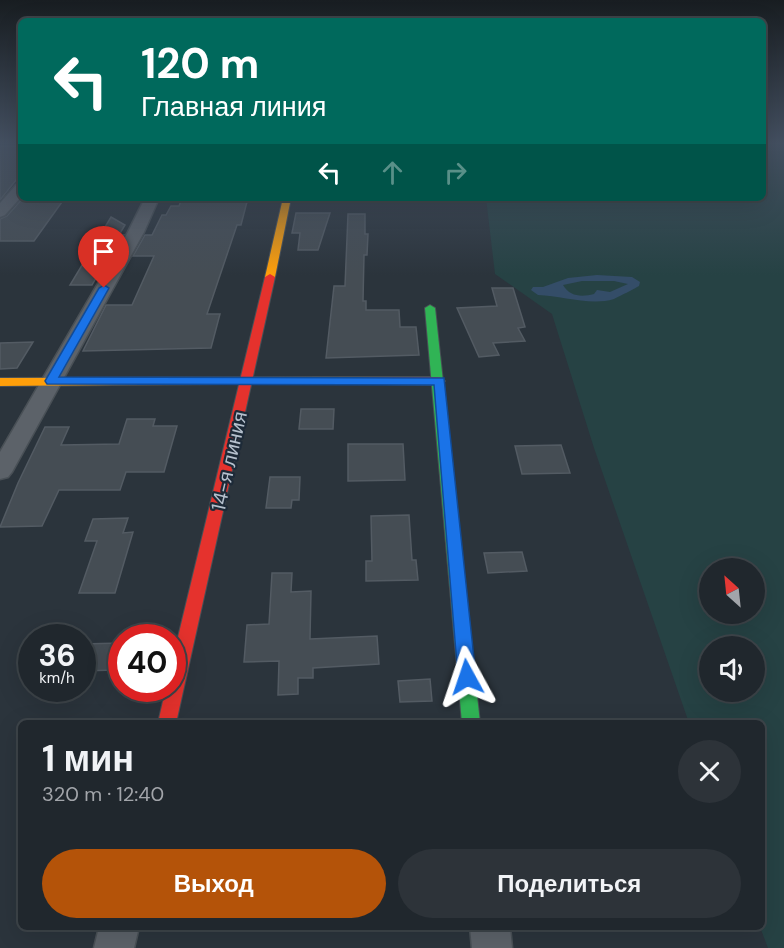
<!DOCTYPE html>
<html lang="ru">
<head>
<meta charset="utf-8">
<style>
	:root { --surface:#20272d; --page:#2d3339; --text:#f1f3f6; --muted:#a2a5aa; --line:#3d4449; --accent:#b45309 }
	body { margin:0; font-family:"DM Sans",sans-serif; background:var(--page); color:var(--text); height:100vh; display:flex; flex-direction:column; font-size:22px; white-space:nowrap }
	* { box-sizing:border-box; margin:0 }
	p { font-size:20px; color:var(--muted) }
	.icon { flex:none; width:33px; height:33px; fill:none; stroke:currentColor; stroke-width:2; stroke-linecap:round; stroke-linejoin:round }
	.map { position:relative; flex:1; overflow:hidden }
	.panel { position:absolute; left:18px; top:720px; width:747px; height:210px; display:flex; flex-direction:column; background:var(--surface); border-radius:9px; box-shadow:0 6px 24px #0002,0 0 0 2px var(--line) }
	.panel>* { flex:none }
	.banner { position:absolute; left:18px; top:18px; width:748px; height:183px; border-radius:9px; box-shadow:0 6px 24px #0002,0 0 0 2px var(--line); background:#00695c; color:#fff; overflow:hidden }
	.needle { width:39px; rotate:333deg }
	.fabs { position:absolute; left:699px; top:558px; display:grid; gap:12px }
	.fabs a { display:grid; place-items:center; width:66px; height:66px; border-radius:50%; background:var(--surface); box-shadow:0 6px 24px #0002,0 0 0 2px var(--line); font-size:30px }
	.speed { position:absolute; left:18px; top:624px; display:flex; gap:12px; font-size:30px; font-weight:700; text-align:center }
	.speed>* { display:grid; place-content:center; width:78px; height:78px; border-radius:50%; background:var(--surface); box-shadow:0 6px 24px #0002,0 0 0 2px var(--line); line-height:1 }
	.speed small { font-size:15px; font-weight:400 }
	.speed .limit { border:9px solid #d22; background:#fff; color:#111 }
	.pin { position:absolute; display:grid; place-items:center; width:51px; height:51px; color:#fff; margin:-62px -26px; border-radius:50% 50% 50% 0; rotate:-45deg; box-shadow:0 0 6px #0007 }
	.pin .icon { rotate:45deg }
	.me { position:absolute; width:66px; margin:-33px; rotate:355deg; stroke-linejoin:round; filter:drop-shadow(0 0 4px #0008) }
	.turn { display:flex; align-items:center; gap:21px; height:126px; padding:0 24px; font-size:27px }
	.turn .icon { width:78px; height:78px; stroke-width:2.5 }
	.turn b { display:block; font-size:42px; line-height:51px }
	.lanes { display:flex; align-items:center; height:57px; padding:0 24px; background:#0003; justify-content:center; gap:30px; direction:ltr }
	.lanes .off { opacity:.35 }
	.round { display:grid; place-items:center; flex:none; width:63px; height:63px; border-radius:32px; background:var(--page) }
	.head { display:flex; align-items:center; justify-content:space-between; height:102px; padding:0 24px }
	h1 { font-size:36px; font-weight:700; line-height:45px }
	.action { display:flex; gap:12px; margin-top:auto; padding:12px 24px }
	.action a { flex:1; height:69px; border-radius:36px; background:var(--accent); color:#fff; font-size:24px; font-weight:700; line-height:69px; text-align:center }
	.action a+a { background:var(--page); color:var(--text) }
	.map>svg:first-child { display:block }
	.green { fill:#264244; fill-rule:evenodd }
	.water { fill:#344d68; fill-rule:evenodd }
	.building { fill:#454d54; stroke:#535b63; stroke-width:1.5 }
	.lines { fill:none; stroke-linecap:round; stroke-linejoin:round }
	.street-casing { stroke:#495056; stroke-width:3 }
	.fast-casing { stroke:#495056; stroke-width:2 }
	.slow-casing { stroke:#495056; stroke-width:2 }
	.jam-casing { stroke:#495056; stroke-width:2 }
	.street { fill:#5c6269; fill-rule:evenodd }
	.fast { fill:#30b455; fill-rule:evenodd }
	.slow { fill:#ff9f0a; fill-rule:evenodd }
	.jam { fill:#e5322d; fill-rule:evenodd }
	.route { fill:#1a73e8; stroke:#114b97; stroke-width:1.5 }
	.labels { text-anchor:middle; dominant-baseline:central; stroke-width:4.5; stroke-linejoin:round; paint-order:stroke }
	.street-label { font-size:20px; fill:#b5c0cd; stroke:#1d2a38 }
</style>
</head>
<body>
<div class="map">
<svg width="784" height="948" viewBox="0 0 784 948">
	<rect width="100%" height="100%" fill="#2b343c"/>
	<path class="green" d="M764,142H784V948H768L760,927L762,723H689L594,448L552,314L495,274L486,198H764ZM710,568H754V614H710ZM710,646H754V692H710Z"/>
	<path class="water" d="M597,275L632,277L640,282L639,286C634,289 618,297 614,299C591,306 562,296 538,295L531,290L533,287H543L568,278ZM614,281L628,284L610,292L597,290L594,294C582,297 570,297 563,285L582,281Z"/>
	<path class="building" d="M0,146H21V174L0,200Z
		M23,198H53L49,202H62L34,241H0V219L7,216Z
		M182,198H248L241,225H237L207,314H220L211,348L83,351L106,305H132L154,256H133L145,235H152L162,215H166L171,206H179Z
		M296,213H330L318,250H298L300,233H292Z
		M348,214H365V234H368L367,255H364L363,301H366V310H399L400,327H416L419,355L326,358L334,286H345Z
		M111,217L125,225L119,235H124L111,257H108L92,285H70Z
		M492,288H513L525,327L518,328L525,341L493,343L499,355L479,357L457,308L497,306Z
		M33,342L17,368L0,369V343Z
		M301,409H334L333,429H299Z
		M127,419H155L153,426H177L164,472H126L120,490H59L42,526L0,527L18,483L45,427H69L61,445L119,444Z
		M348,444H403L405,480L348,481Z
		M561,445L570,473L522,474L515,446Z
		M270,477H300L299,500H292L291,508H266Z
		M409,515L412,560H416L418,580L366,581V561H372L371,516Z
		M128,518L123,533L133,532L115,593H79L97,541H85L93,519Z
		M522,552L527,571L488,573L484,553Z
		M272,573H292L291,592L311,591L310,639L377,636L379,664L313,668V678H298V694L278,695L279,661L244,662L247,625L269,624Z
		M121,643L114,670L82,671V644Z
		M430,679L432,701L400,702L398,681Z"/>
	<g class="lines">
		<defs>
			<path id="street" d="M21,184V197L5,215L0,217V203L16,185Z
				M145,198H159L144,232L12,472L8,477L0,479V452L128,232Z
				M99,927H139L134,948H94Z
				M470,927H510L512,948H472Z"/>
			<path id="fast" d="M430,305L435,308L480,723H462L425,308Z"/>
			<path id="slow" d="M283,198H291L275,277L270,280L265,277Z
				M322,377L326,379L328,381L326,383L0,386V378Z"/>
			<path id="jam" d="M270,274L275,277L176,723H158L166,688H172V662L265,277Z
				M322,377H439L445,381L439,385L318,383L316,381L318,379Z"/>
		</defs>
		<use href="#street" class="street-casing"/>
		<use href="#fast" class="fast-casing"/>
		<use href="#slow" class="slow-casing"/>
		<use href="#jam" class="jam-casing"/>
		<use href="#street" class="street"/>
		<use href="#fast" class="fast"/>
		<use href="#slow" class="slow"/>
		<use href="#jam" class="jam"/>
	</g>
	<linearGradient id="sky" x2="0" y2="1"><stop stop-color="#181d21"/><stop offset="0.52" stop-color="#445061"/><stop offset="1" stop-color="#445061" stop-opacity="0"/></linearGradient>
	<rect width="784" height="275" fill="url(#sky)"/>
	<path class="route" d="M104,285L109,288L59,377L444,378L476,677L473,682L467,684L461,682L458,677L434,385L47,384L45,381L99,288Z"/>
	<g class="labels">
		<g class="street-label">
			<text transform="translate(229 461) rotate(-77)">14-я линия</text>
		</g>
	</g>
</svg>
<div class="fabs">
<a><svg class="needle" viewBox="-14 -14 28 28"><path d="M0-13l5 13h-10z" fill="#e53935"/><path d="M0 13l5-13h-10z" fill="#a2a5aa"/></svg></a>
<a><svg class="icon" aria-label="sound" viewBox="0 0 24 24"><path d="M4 9h4l5-4v14l-5-4H4zM17 9q2 3 0 6"/></svg></a>
</div>
<div class="speed"><div>36<small>km/h</small></div><div class="limit">40</div></div>
<div class="pin" style="left:104px;top:288px;background:#d93025"><svg class="icon" aria-label="arrive" viewBox="0 0 24 24"><path d="M6 21V4h12l-3 4 3 4H6"/></svg></div>
<svg class="me" style="left:467px;top:677px" viewBox="-20 -20 40 40"><path d="M0-17L14 15 0 8-14 15z" fill="#1a73e8" stroke="#fff" stroke-width="4"/></svg>
<div class="banner">
<div class="turn"><svg class="icon" aria-label="left" viewBox="0 0 24 24"><path d="M17 20v-9H6M10 6l-5 5 5 5"/></svg><div><b>120 m</b>Главная линия</div></div>
<div class="lanes"><svg class="icon" aria-label="left" viewBox="0 0 24 24"><path d="M17 20v-9H6M10 6l-5 5 5 5"/></svg><svg class="icon off" aria-label="ahead" viewBox="0 0 24 24"><path d="M12 20V5M6 11l6-6 6 6"/></svg><svg class="icon off" aria-label="right" viewBox="0 0 24 24"><path d="M7 20v-9h11M14 6l5 5-5 5"/></svg></div>
</div>
<section class="panel">
<div class="head"><div><h1>1 мин</h1><p>320 m · 12:40</p></div><a class="round"><svg class="icon" aria-label="close" viewBox="0 0 24 24"><path d="M6 6l12 12M18 6L6 18"/></svg></a></div>
<div class="action"><a>Выход</a><a>Поделиться</a></div>
</section>
</div>
</body>
</html>
